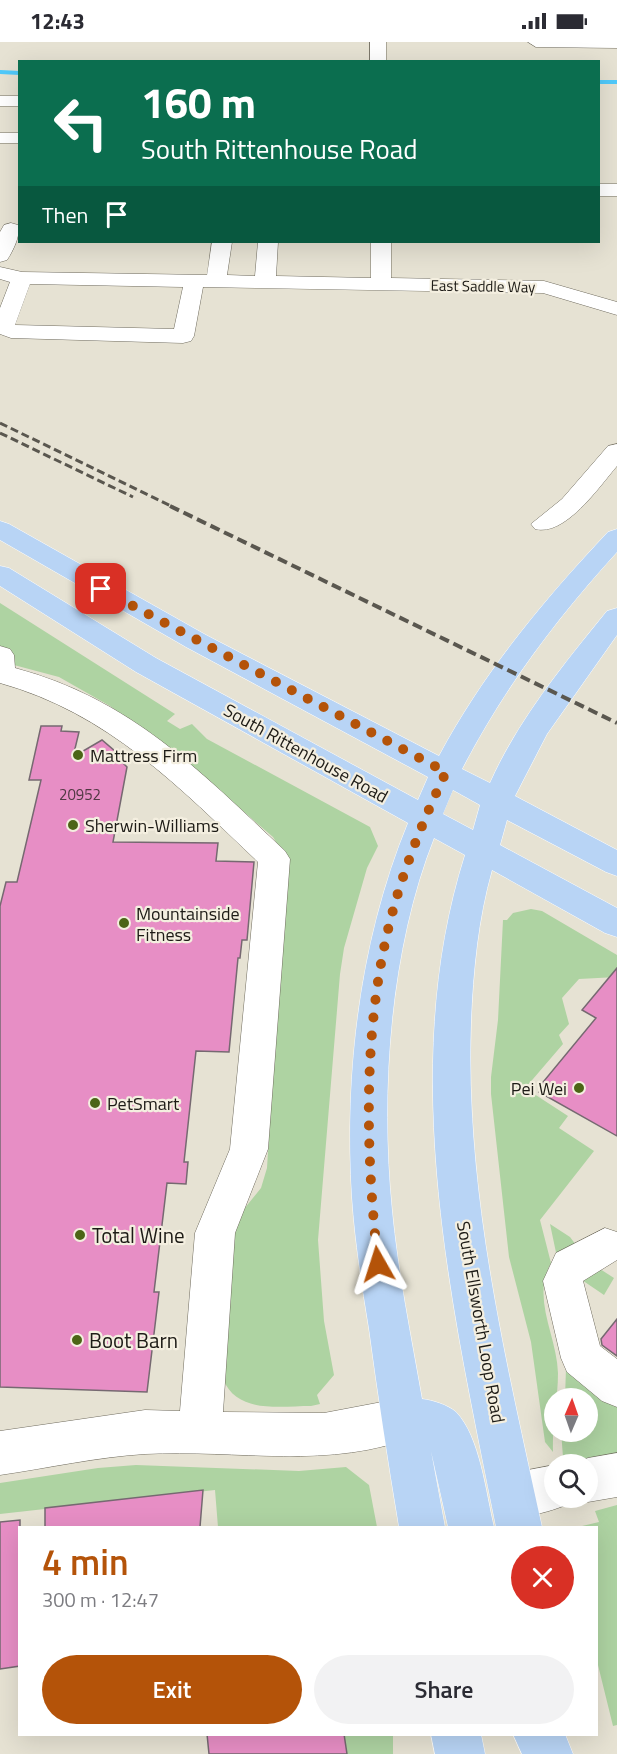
<!DOCTYPE html>
<html lang="en">
<head>
<meta charset="utf-8">
<style>
	:root { --surface:#fff; --page:#f2f2f3; --text:#2b2b33; --muted:#7c7c81; --accent:#b45309 }
	body { margin:0; font-family:"Titillium Web",sans-serif; background:var(--page); color:var(--text); height:100vh; display:flex; flex-direction:column; font-size:22px; white-space:nowrap }
	* { box-sizing:border-box; margin:0 }
	p { font-size:20px; color:var(--muted) }
	.icon { flex:none; width:33px; height:33px; fill:none; stroke:currentColor; stroke-width:2; stroke-linecap:round; stroke-linejoin:round }
	.map { position:relative; flex:1; overflow:hidden }
	.panel { position:absolute; left:18px; top:1484px; width:580px; height:210px; display:flex; flex-direction:column; background:var(--surface); border-radius:0px; box-shadow:0 6px 24px #0002 }
	.panel>* { flex:none }
	.banner { position:absolute; left:18px; top:18px; width:582px; height:183px; border-radius:0px; box-shadow:0 6px 24px #0002; background:#0b6e4f; color:#fff; overflow:hidden }
	.needle { width:39px; rotate:2deg }
	.fabs { position:absolute; left:544px; top:1346px; display:grid; gap:12px }
	.fabs a { display:grid; place-items:center; width:54px; height:54px; border-radius:50%; background:var(--surface); box-shadow:0 6px 24px #0002; font-size:30px }
	.pin { position:absolute; display:grid; place-items:center; width:51px; height:51px; color:#fff; margin:-26px; border-radius:12px; box-shadow:0 3px 9px #0006 }
	.me { position:absolute; width:66px; margin:-33px; rotate:354deg; stroke-linejoin:round; filter:drop-shadow(0 0 4px #0008) }
	.turn { display:flex; align-items:center; gap:21px; height:126px; padding:0 24px; font-size:27px }
	.turn .icon { width:78px; height:78px; stroke-width:2.5 }
	.turn b { display:block; font-size:42px; line-height:51px }
	.then { display:flex; align-items:center; height:57px; padding:0 24px; background:#0003; gap:12px; font-size:22px }
	.round { display:grid; place-items:center; flex:none; width:63px; height:63px; border-radius:32px; background:var(--page) }
	.summary { display:flex; align-items:center; justify-content:space-between; height:102px; padding:0 24px }
	h1 { font-size:36px; font-weight:600; line-height:45px; color:var(--accent) }
	.button { display:flex; gap:12px; margin-top:auto; padding:12px 24px }
	.button a { flex:1; height:69px; border-radius:36px; background:var(--accent); color:#fff; font-size:24px; font-weight:600; line-height:69px; text-align:center }
	.button a+a { background:var(--page); color:var(--text) }
	.status { display:flex; justify-content:space-between; align-items:center; height:42px; padding:0 30px; background:var(--surface); direction:ltr }
	.status svg { height:16px; fill:currentColor }
	.map>svg:first-child { display:block }
	.green { fill:#aed3a2 }
	.lines { fill:none; stroke-linecap:round; stroke-linejoin:round }
	.stream { stroke:#50cafb; stroke-width:4 }
	.building { fill:#e78ec5; stroke:#766971; stroke-width:1.5 }
	.minor-casing { stroke:#706c5f; stroke-width:1 }
	.major-casing { stroke:#fff; stroke-width:1 }
	.minor { fill:#fff; fill-rule:evenodd }
	.major { fill:#b8d4f5; fill-rule:evenodd }
	.rail-far1 { stroke:#5a574f; stroke-width:3; stroke-dasharray:8 4; stroke-linecap:butt }
	.rail { stroke:#5a574f; stroke-width:4; stroke-dasharray:10 5; stroke-linecap:butt }
	.route { stroke:#b45309; stroke-width:10; stroke-dasharray:0 18 }
	.poi-dot { fill:#4c6516; stroke:#f4efe0; stroke-width:2 }
	.labels { text-anchor:middle; dominant-baseline:central; stroke-width:4.5; stroke-linejoin:round; paint-order:stroke }
	.far-street-label { font-size:15px; fill:#1d1b16; stroke:#f4efe0 }
	.number-label { font-size:15px; fill:#503842 }
	.street-label { font-size:18px; fill:#1d1b16; stroke:#f4efe0 }
	.poi-label { font-size:18px; fill:#1d1b16; stroke:#f4efe0; text-anchor:start }
	.near-poi-label { font-size:21px; fill:#1d1b16; stroke:#f4efe0; text-anchor:start }
</style>
</head>
<body>
<div class="status"><b>12:43</b><svg viewBox="0 0 49 12"><path d="M0 12V9h3v3zM5 12V6h3v6zM10 12V3h3v9zM15 12V0h3v12zM26 1h20v11H26zM47 4h2v5h-2z"/></svg></div>
<div class="map">
<svg width="617" height="1712" viewBox="0 0 617 1712">
	<rect width="100%" height="100%" fill="#e6e2d3"/>
	<path class="green" d="M0,561L175,672L167,679L180,687L192,682L207,697L370,785L378,804L367,826L344,906L340,932L318,1198L324,1279L334,1333L317,1353L320,1362L311,1364C279,1364 237,1372 223,1337L233,1195L244,1167L261,1146L267,1126L286,831L282,810L273,795L187,721L110,664L59,635L14,623L0,608Z
		M531,867L542,869L617,913V935L579,937L562,956L569,982L559,993L563,1002L527,1044L528,1048L568,1074L559,1086L594,1109L540,1178L551,1221C531,1256 557,1294 558,1331C558,1357 552,1382 553,1410L545,1400L531,1300L509,1215L491,1052V1035L498,978L503,878H507L513,871Z
		M550,1182L570,1195L576,1203L558,1220Z
		M600,1227L614,1236L604,1253L576,1234Z
		M566,1326L617,1355V1413L584,1422H578L575,1414L563,1415L561,1389H588V1356H565Z
		M136,1423L299,1429L346,1425L369,1443L377,1485H218L215,1448L0,1472V1441L98,1426Z
		M617,1463V1683L613,1684L597,1619V1485H578L599,1480L595,1469Z
		M344,1692H393V1712H347Z"/>
	<g class="lines">
		<path class="stream" d="M0,30L20,31
			M598,40H617"/>
	</g>
	<path class="building" d="M41,684H62L61,689L79,690L73,715L102,698L123,716L120,718L127,725L113,800L218,801L216,819L254,820L247,898H242L240,916H238L229,1010L196,1009L184,1120H188L186,1142L167,1141L154,1250H159L147,1350L0,1345V864L6,840H17L41,738H29Z
		M617,926V1094L539,1050L542,1047L539,1045L596,976L582,968Z
		M617,1277V1314L602,1303L601,1297Z
		M203,1448L200,1485H45V1466Z
		M20,1478V1624L0,1627V1480Z
		M207,1692H344L347,1712H209Z"/>
	<g class="lines">
		<defs>
			<path id="minor" d="M370,0H386V20H370Z
				M528,0H617V6L536,5Z
				M0,54H20V64H0Z
				M0,91H20V101H0Z
				M598,142H617V154H598Z
				M11,181L18,183C21,193 13,209 7,218L0,220V190L4,183Z
				M212,200H232L227,233L255,234L258,200H278L276,234L371,236V200H391V236L544,239L617,260V273L543,251L203,245L194,294L191,299L183,301L11,296L0,292V266L10,240L0,237V225L22,230L207,233ZM30,242L183,245L174,287L15,283Z
				M617,402V424C599,445 565,495 535,487L531,482L562,457L608,404Z
				M0,604L10,607L14,613L15,626C131,657 200,729 285,809L290,817L268,1107L235,1191L223,1370L324,1371L403,1356L418,1363L425,1378L418,1393C331,1429 237,1407 145,1412C97,1415 48,1426 0,1433V1389L145,1368L180,1369L195,1191L230,1107L258,820C179,745 108,671 0,641Z
				M605,1186L617,1190V1218L583,1239L600,1304L617,1317V1365L602,1359L567,1330L561,1316L543,1239L556,1211Z
				M617,1411V1455L588,1460L575,1455H588V1422H573L588,1416Z
				M555,1423V1455H573L571,1461C547,1471 520,1479 496,1469L490,1453L496,1437L512,1431Z"/>
			<path id="major" d="M0,479L9,482L206,593L439,714C484,630 543,559 608,490L617,487V510C556,577 504,646 462,727L490,741C518,678 564,622 607,569L617,566V593L547,692L515,754L617,808V834L606,830L507,778L500,803L617,866V895L605,891L492,828C478,877 473,930 471,981C465,1152 506,1319 542,1485H496C453,1268 396,1031 465,813L434,796C390,907 380,1049 392,1168C398,1231 411,1294 422,1357C432,1358 448,1363 456,1370C480,1395 486,1452 494,1485H448L431,1409L445,1485H399C388,1419 378,1354 369,1287C362,1244 355,1200 352,1156C344,1031 360,898 408,781L136,630L0,544V524L9,526L156,616L418,758L428,735L186,605L0,498ZM453,748L480,763L473,788L443,772Z
				M431,1692H481L485,1712H435Z
				M513,1692H565L573,1712H522Z"/>
		</defs>
		<use href="#minor" class="minor-casing"/>
		<use href="#major" class="major-casing"/>
		<use href="#minor" class="minor"/>
		<use href="#major" class="major"/>
		<path class="rail-far1" d="M0,381L173,465
			M0,391L133,455"/>
		<path class="rail" d="M170,464L617,681"/>
	</g>
	<g class="lines">
		<path class="route" d="M101,547L446,730C426,772 408,816 395,861C362,976 365,1104 378,1222"/>
	</g>
	<g class="poi-dot">
		<circle cx="78" cy="713" r="6"/>
		<circle cx="73" cy="783" r="6"/>
		<circle cx="124" cy="881" r="6"/>
		<circle cx="579" cy="1046" r="6"/>
		<circle cx="95" cy="1061" r="6"/>
		<circle cx="80" cy="1193" r="6"/>
		<circle cx="77" cy="1298" r="6"/>
	</g>
	<g class="labels">
		<g class="far-street-label">
			<text transform="translate(483 244) rotate(1)">East Saddle Way</text>
		</g>
		<g class="number-label">
			<text x="80" y="752">20952</text>
		</g>
		<g class="street-label">
			<text transform="translate(306 711) rotate(29)">South Rittenhouse Road</text>
			<text transform="translate(481 1280) rotate(80)">South Ellsworth Loop Road</text>
		</g>
		<g class="poi-label">
			<text x="90" y="713">Mattress Firm</text>
			<text x="85" y="783">Sherwin-Williams</text>
			<text x="136" y="871">Mountainside<tspan x="136" dy="21">Fitness</tspan></text>
			<text x="567" y="1046" text-anchor="end">Pei Wei</text>
			<text x="107" y="1061">PetSmart</text>
		</g>
		<g class="near-poi-label">
			<text x="92" y="1193">Total Wine</text>
			<text x="89" y="1298">Boot Barn</text>
		</g>
	</g>
</svg>
<div class="fabs">
<a><svg class="needle" viewBox="-14 -14 28 28"><path d="M0-13l5 13h-10z" fill="#e53935"/><path d="M0 13l5-13h-10z" fill="#7c7c81"/></svg></a>
<a><svg class="icon" aria-label="search" viewBox="0 0 24 24"><circle cx="10" cy="10" r="6"/><path d="M15 15l6 6"/></svg></a>
</div>
<div class="pin" style="left:101px;top:547px;background:#d93025"><svg class="icon" aria-label="arrive" viewBox="0 0 24 24"><path d="M6 21V4h12l-3 4 3 4H6"/></svg></div>
<svg class="me" style="left:378px;top:1222px" viewBox="-20 -20 40 40"><path d="M0-17L14 15 0 8-14 15z" fill="#b45309" stroke="#fff" stroke-width="4"/></svg>
<div class="banner">
<div class="turn"><svg class="icon" aria-label="left" viewBox="0 0 24 24"><path d="M17 20v-9H6M10 6l-5 5 5 5"/></svg><div><b>160 m</b>South Rittenhouse Road</div></div>
<div class="then">Then<svg class="icon" aria-label="arrive" viewBox="0 0 24 24"><path d="M6 21V4h12l-3 4 3 4H6"/></svg></div>
</div>
<section class="panel">
<div class="summary"><div><h1>4 min</h1><p>300 m · 12:47</p></div><a class="round" style="background:#d93025;color:#fff"><svg class="icon" aria-label="close" viewBox="0 0 24 24"><path d="M6 6l12 12M18 6L6 18"/></svg></a></div>
<div class="button"><a>Exit</a><a>Share</a></div>
</section>
</div>
</body>
</html>
